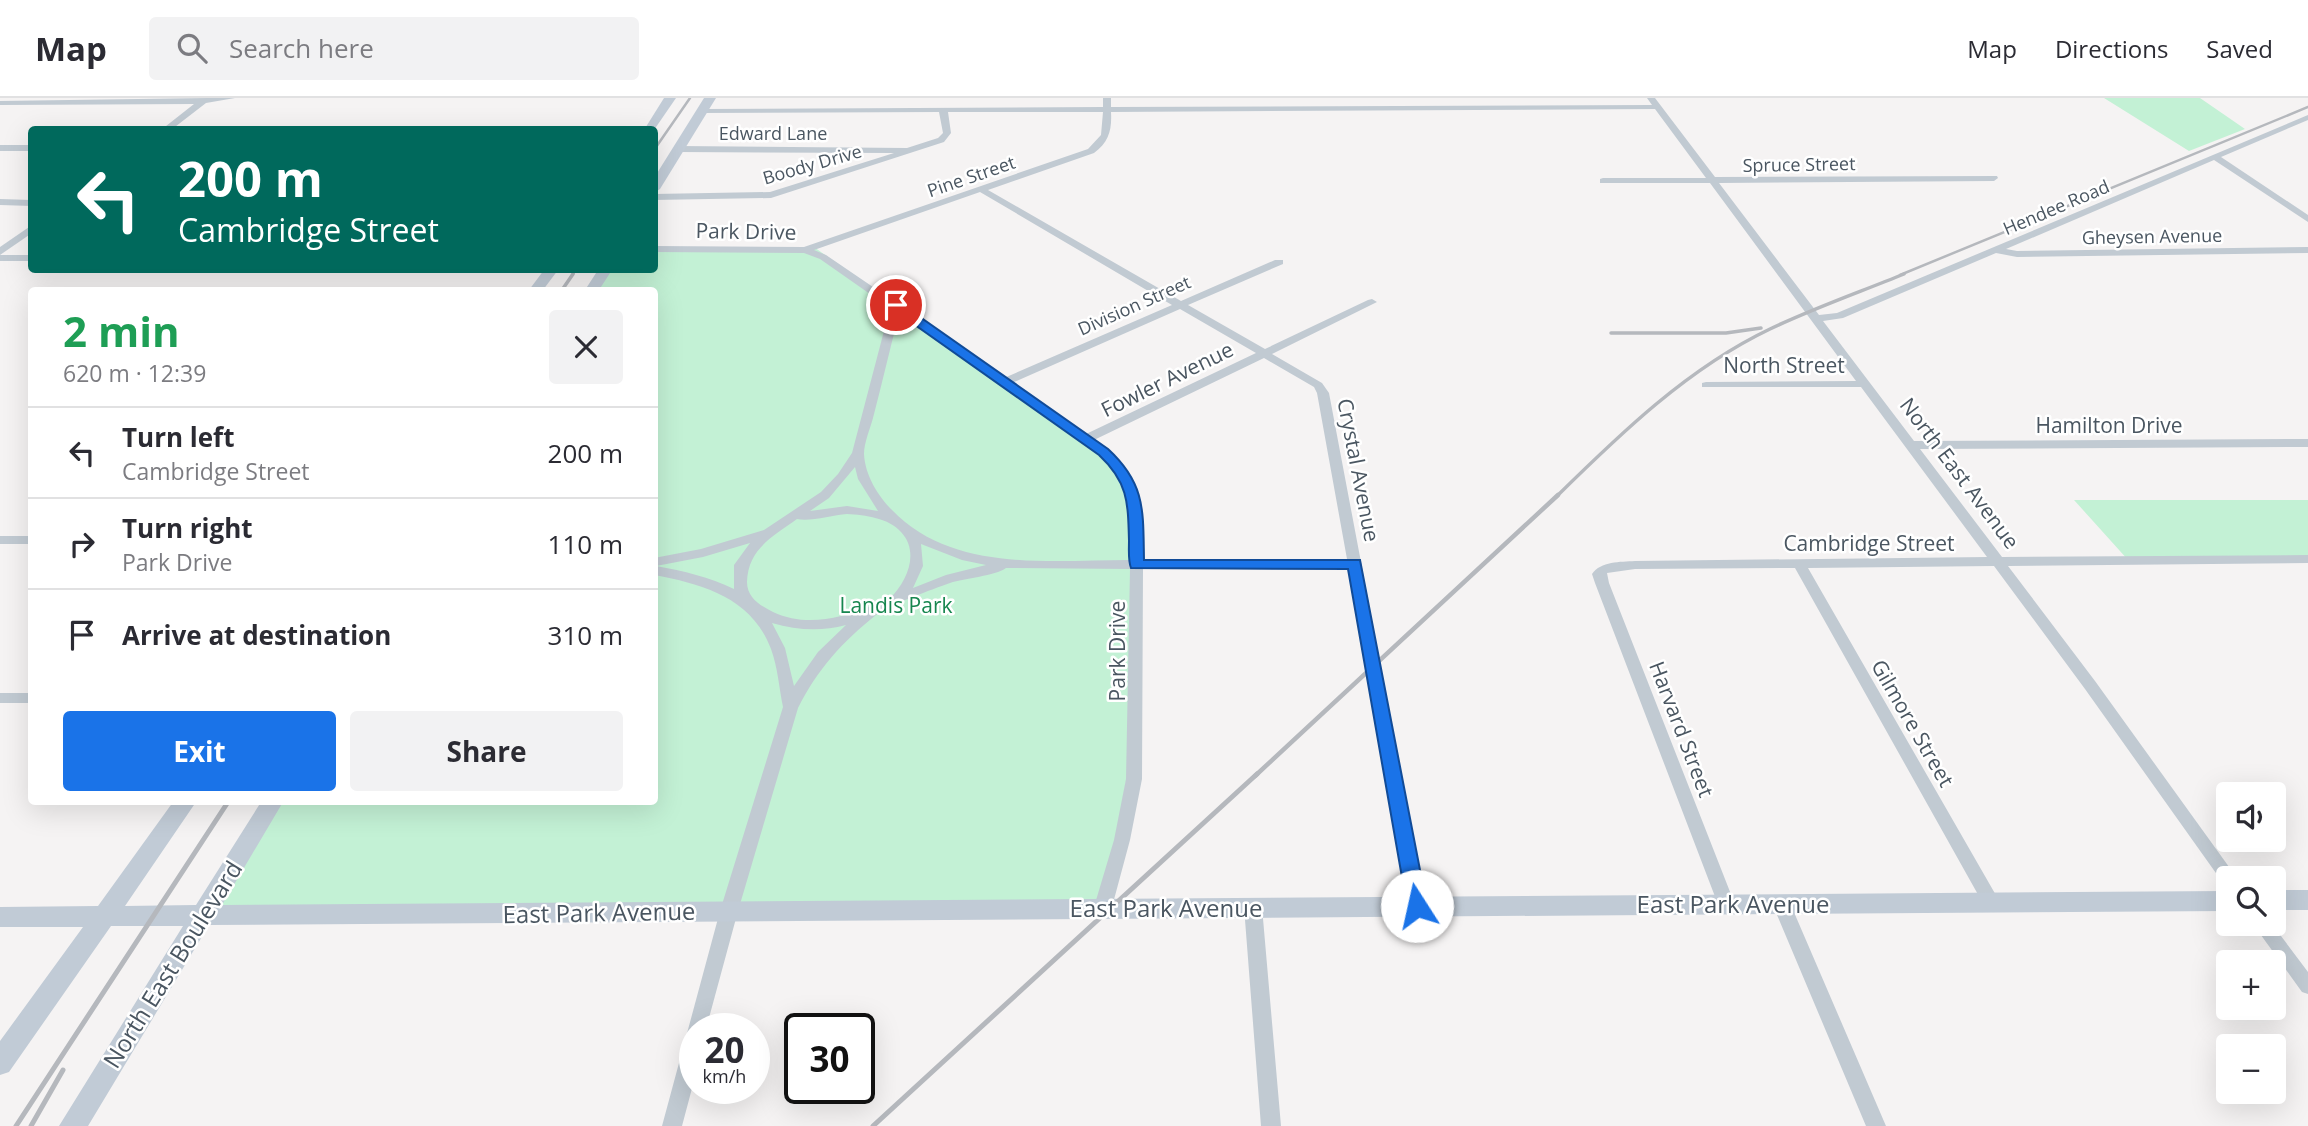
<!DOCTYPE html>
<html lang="en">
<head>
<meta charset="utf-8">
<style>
	:root { --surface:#fff; --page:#f2f2f3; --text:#2b2b33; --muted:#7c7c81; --line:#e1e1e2; --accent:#1a73e8 }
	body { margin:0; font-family:"Open Sans",sans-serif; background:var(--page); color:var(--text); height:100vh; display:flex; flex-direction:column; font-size:26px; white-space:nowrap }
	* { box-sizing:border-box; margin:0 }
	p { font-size:23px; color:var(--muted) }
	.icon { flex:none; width:38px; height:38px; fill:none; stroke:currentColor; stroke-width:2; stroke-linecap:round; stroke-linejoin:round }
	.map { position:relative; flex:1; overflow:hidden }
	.drawer { position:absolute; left:28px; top:189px; width:630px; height:518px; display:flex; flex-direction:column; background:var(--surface); border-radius:7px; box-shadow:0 7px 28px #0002 }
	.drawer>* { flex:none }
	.hud { position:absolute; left:28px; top:28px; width:630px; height:147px; border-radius:7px; box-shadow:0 7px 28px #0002; background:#00695c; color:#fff; overflow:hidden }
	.fabs { position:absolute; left:2216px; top:684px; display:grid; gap:14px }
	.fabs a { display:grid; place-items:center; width:70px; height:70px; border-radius:7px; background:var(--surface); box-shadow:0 7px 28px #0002; font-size:35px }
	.speed { position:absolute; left:679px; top:915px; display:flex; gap:14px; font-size:35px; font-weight:700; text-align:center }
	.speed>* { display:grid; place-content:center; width:91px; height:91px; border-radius:50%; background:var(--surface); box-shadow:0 7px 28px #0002; line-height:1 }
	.speed small { font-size:18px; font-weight:400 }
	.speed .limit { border:4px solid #111; border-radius:10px; background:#fff; color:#111 }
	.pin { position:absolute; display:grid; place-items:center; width:60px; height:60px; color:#fff; margin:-30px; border:4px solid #fff; border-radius:50%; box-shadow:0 2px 7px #0007 }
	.me { position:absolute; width:77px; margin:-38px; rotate:350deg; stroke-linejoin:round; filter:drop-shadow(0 0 5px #0008) }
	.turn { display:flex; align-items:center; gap:24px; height:147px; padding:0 35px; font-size:32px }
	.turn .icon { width:91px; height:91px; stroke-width:2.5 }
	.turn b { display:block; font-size:49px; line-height:60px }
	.round { display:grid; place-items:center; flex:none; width:74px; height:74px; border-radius:7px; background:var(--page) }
	.headline { display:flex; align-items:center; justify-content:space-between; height:119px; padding:0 35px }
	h1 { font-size:42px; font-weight:700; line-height:52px; color:#1e9e55 }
	.primary-button { display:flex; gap:14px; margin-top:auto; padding:14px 35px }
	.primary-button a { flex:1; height:80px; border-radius:7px; background:var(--accent); color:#fff; font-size:28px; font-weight:700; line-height:80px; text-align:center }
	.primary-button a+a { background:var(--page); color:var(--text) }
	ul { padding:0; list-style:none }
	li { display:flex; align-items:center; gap:21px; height:91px; padding:0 35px; border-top:2px solid var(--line) }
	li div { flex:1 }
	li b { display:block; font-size:26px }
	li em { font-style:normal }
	header { display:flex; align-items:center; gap:42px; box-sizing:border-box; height:98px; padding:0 35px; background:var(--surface); border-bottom:2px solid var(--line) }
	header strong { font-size:33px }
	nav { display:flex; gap:38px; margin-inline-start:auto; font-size:24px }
	.search { width:490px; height:63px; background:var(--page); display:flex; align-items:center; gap:18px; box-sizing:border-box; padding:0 24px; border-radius:7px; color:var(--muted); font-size:26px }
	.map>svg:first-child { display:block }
	.green { fill:#c3f1d5 }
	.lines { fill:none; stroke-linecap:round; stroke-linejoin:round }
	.street { fill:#c1cad2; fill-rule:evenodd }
	.secondary { fill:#c1cbd6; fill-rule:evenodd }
	.rail-far3 { stroke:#b5b8bd; stroke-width:2.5 }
	.rail-far2 { stroke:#b5b8bd; stroke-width:3.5 }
	.rail-far1 { stroke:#b5b8bd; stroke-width:4.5 }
	.rail { stroke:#b5b8bd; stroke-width:5 }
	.route { fill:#1a73e8; stroke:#114b97; stroke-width:2 }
	.labels { text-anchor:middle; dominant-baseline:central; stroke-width:5; stroke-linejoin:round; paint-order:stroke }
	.far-street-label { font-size:18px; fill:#4a5661; stroke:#fff }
	.street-label { font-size:21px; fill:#4a5661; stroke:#fff }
	.park-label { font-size:21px; fill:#17864f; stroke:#fff }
	.near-street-label { font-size:24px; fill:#4a5661; stroke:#fff }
</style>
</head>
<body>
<header>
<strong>Map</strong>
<div class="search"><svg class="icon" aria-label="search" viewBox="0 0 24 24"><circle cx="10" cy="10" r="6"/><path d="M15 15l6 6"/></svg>Search here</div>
<nav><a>Map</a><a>Directions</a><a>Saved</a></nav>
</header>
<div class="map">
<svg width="2308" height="1028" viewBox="0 0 2308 1028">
	<rect width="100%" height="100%" fill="#f5f3f3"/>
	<path class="green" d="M2104,0H2200L2245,31L2189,53Z
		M814,149L1118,367L1134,396L1136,629L1103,809L200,818L272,704H654V192H592L605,172H654L655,152Z
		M2074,402H2308V461L2129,463Z"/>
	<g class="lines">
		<path class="street" d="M207,0H235L206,5L171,32H161L194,6L0,7V3Z
			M1103,0H1111V9L1652,7L1647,0H1655L1715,79L1997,78L1998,80L1994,83L1719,85L1819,217L1837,215L2308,17V22L2221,59L2308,117V124L2214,62L2006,151L2017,153L2308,149V155L2017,159L1996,155L1843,220L1823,223L1914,343L2308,341V349L1920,351L2002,459L2308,457V465L2008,468L2095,583L2237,780H2228V787L2223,785L2085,591L1994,468L1808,470L1997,799L2000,804L1997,809L1991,811L1985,809L1795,470L1635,471L1607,475L1609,485L1734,804L1731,809L1725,811L1719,809L1595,485L1592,476C1601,463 1620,464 1635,463L1987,459L1861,289H1702V285L1706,284L1856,283L1710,85H1600V81L1603,80H1706L1655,11L1111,14C1112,32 1109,44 1094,55L988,92L1181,203L1275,162H1283V166L1188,207L1265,251L1368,202L1372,201L1377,204L1272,256L1322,285L1329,295L1426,808L1423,813L1417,815L1411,813L1408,808L1348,469L1143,471L1142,681L1130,742L1112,809L1109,814L1103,816L1097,814L1094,809L1114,742L1126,681L1130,471L1006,470C995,478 965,480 950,485C933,491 889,507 876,517C843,543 817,572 798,610L738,813L706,931H695V979L682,1028H662L720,813L783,609C779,590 778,570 771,551C752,500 703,486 654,477V460L701,451L764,432L821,394L838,376L852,355L890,210L820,161L804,155L654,154V148L804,149L1088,51L1101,37L1103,14H948L951,35L944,44L771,100L654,102V96L770,94L894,55L678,54L674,51L678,48L907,50L938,40L943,35L939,14L699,15V11H702L1103,9ZM980,94L1172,207L1004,280L901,208L900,205L895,204L826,157L814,152ZM1180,211L1256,255L1086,336L1012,285ZM899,216L1100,357C1134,393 1129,415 1129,462C1051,462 952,475 892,412C878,398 865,377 864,356C864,345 870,331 873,320C882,285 890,251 899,216ZM1264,260L1314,289L1317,295L1347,461L1143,462C1141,406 1144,376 1094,342ZM855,369L858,381L878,413L847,408L810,413L829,400ZM847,416C865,417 889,420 901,434C920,454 907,484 890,500C886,504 876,506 871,508C839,521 805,529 773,514C761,508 747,500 747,484C748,451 772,439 797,421C810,424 832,417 847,416ZM750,445L734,467V491C709,479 684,473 656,468L703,459ZM921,446L962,462L986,467L946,477L913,490L923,468ZM772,525C797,532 820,534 846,527L818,554L794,588L785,550Z
			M0,47H32V53H0Z
			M0,101L32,102V108L0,107Z
			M32,127V135L0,157V149Z
			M0,157H32V163H0Z
			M0,438H32V446H0Z
			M0,595H32V605H0Z
			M1781,798L1787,800L1790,805L1886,1028H1866L1772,805L1775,800Z
			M1253,802L1259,804L1262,809L1281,1028H1261L1244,809L1247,804Z
			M2253,826H2272L2308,874V896L2302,894Z"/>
		<path class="secondary" d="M664,0H676L654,32H644Z
			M704,0H716L660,91L654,95V80Z
			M544,172H558L543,192H529Z
			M598,172H612L599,192H585Z
			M173,704H196L125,808L196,807L261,704H283L222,807L2228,793V813L209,827L88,1028H59L183,828H111L9,974L0,977V943L83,829H0V809L98,808Z
			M2273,792H2308V812H2273Z"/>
		<path class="rail-far3" d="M654,52L690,0
			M572,177L576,172
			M1900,177L2308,9"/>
		<path class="rail-far2" d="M562,192L573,176
			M1611,235H1726L1761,230
			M1556,399C1620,336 1688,270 1770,231C1814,210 1860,194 1904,176"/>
		<path class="rail-far1" d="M1255,678L1558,397"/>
		<path class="rail" d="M16,1028L228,704
			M31,1028L63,972
			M873,1028L1257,676"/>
	</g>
	<path class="route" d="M891,205H900L1108,351C1146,386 1143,413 1144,462H1360L1427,808L1424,814L1417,817L1410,814L1407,808L1348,471L1131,470C1128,462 1129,452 1129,443C1128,404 1128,384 1099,357L891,210Z"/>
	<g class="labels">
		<g class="far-street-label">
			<text x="773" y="35">Edward Lane</text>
			<text transform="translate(812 66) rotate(-16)">Boody Drive</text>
			<text transform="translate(1799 66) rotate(-1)">Spruce Street</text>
			<text transform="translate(971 78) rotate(-19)">Pine Street</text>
			<text transform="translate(2056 109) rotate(-23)">Hendee Road</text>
			<text transform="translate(2152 138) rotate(-1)">Gheysen Avenue</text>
			<text transform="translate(1134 207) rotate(-24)">Division Street</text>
		</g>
		<g class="street-label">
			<text transform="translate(746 133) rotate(1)">Park Drive</text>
			<text x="1784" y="267">North Street</text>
			<text transform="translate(1167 281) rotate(-26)">Fowler Avenue</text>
			<text x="2109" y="327">Hamilton Drive</text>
			<text transform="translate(1359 372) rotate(79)">Crystal Avenue</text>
			<text transform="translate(1960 375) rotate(53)">North East Avenue</text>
			<text x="1869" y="445">Cambridge Street</text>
			<text transform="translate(1117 553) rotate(-90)">Park Drive</text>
			<text transform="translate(1913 625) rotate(60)">Gilmore Street</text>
			<text transform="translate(1682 631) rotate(69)">Harvard Street</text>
		</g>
		<g class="park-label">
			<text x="896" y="507">Landis Park</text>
		</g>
		<g class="near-street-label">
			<text x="1733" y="805">East Park Avenue</text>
			<text x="1166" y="809">East Park Avenue</text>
			<text transform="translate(599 814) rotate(-1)">East Park Avenue</text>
			<text transform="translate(172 866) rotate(-58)">North East Boulevard</text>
		</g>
	</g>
</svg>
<div class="fabs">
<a><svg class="icon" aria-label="sound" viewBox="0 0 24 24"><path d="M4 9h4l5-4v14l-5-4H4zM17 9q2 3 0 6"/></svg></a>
<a><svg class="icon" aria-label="search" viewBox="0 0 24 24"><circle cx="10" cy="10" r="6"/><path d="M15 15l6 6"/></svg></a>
<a>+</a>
<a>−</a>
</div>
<div class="speed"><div>20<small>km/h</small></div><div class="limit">30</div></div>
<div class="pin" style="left:896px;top:207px;background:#d93025"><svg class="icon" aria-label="arrive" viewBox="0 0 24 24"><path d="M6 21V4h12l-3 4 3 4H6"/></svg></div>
<svg class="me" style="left:1417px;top:808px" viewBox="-20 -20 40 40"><circle r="19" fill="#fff"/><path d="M0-13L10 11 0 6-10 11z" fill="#1a73e8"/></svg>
<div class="hud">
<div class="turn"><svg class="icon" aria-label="left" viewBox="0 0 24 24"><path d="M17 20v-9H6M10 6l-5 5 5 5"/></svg><div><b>200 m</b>Cambridge Street</div></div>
</div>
<section class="drawer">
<div class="headline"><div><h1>2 min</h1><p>620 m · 12:39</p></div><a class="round"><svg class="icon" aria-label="close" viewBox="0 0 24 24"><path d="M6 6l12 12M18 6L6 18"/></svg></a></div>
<ul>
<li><svg class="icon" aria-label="left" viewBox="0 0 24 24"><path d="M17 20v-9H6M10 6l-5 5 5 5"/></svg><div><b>Turn left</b><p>Cambridge Street</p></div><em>200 m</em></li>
<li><svg class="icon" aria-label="right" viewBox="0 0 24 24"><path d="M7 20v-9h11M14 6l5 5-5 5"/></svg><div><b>Turn right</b><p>Park Drive</p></div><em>110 m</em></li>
<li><svg class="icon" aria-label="arrive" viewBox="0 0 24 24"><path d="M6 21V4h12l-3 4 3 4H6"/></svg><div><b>Arrive at destination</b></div><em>310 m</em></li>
</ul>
<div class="primary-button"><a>Exit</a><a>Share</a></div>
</section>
</div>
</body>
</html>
